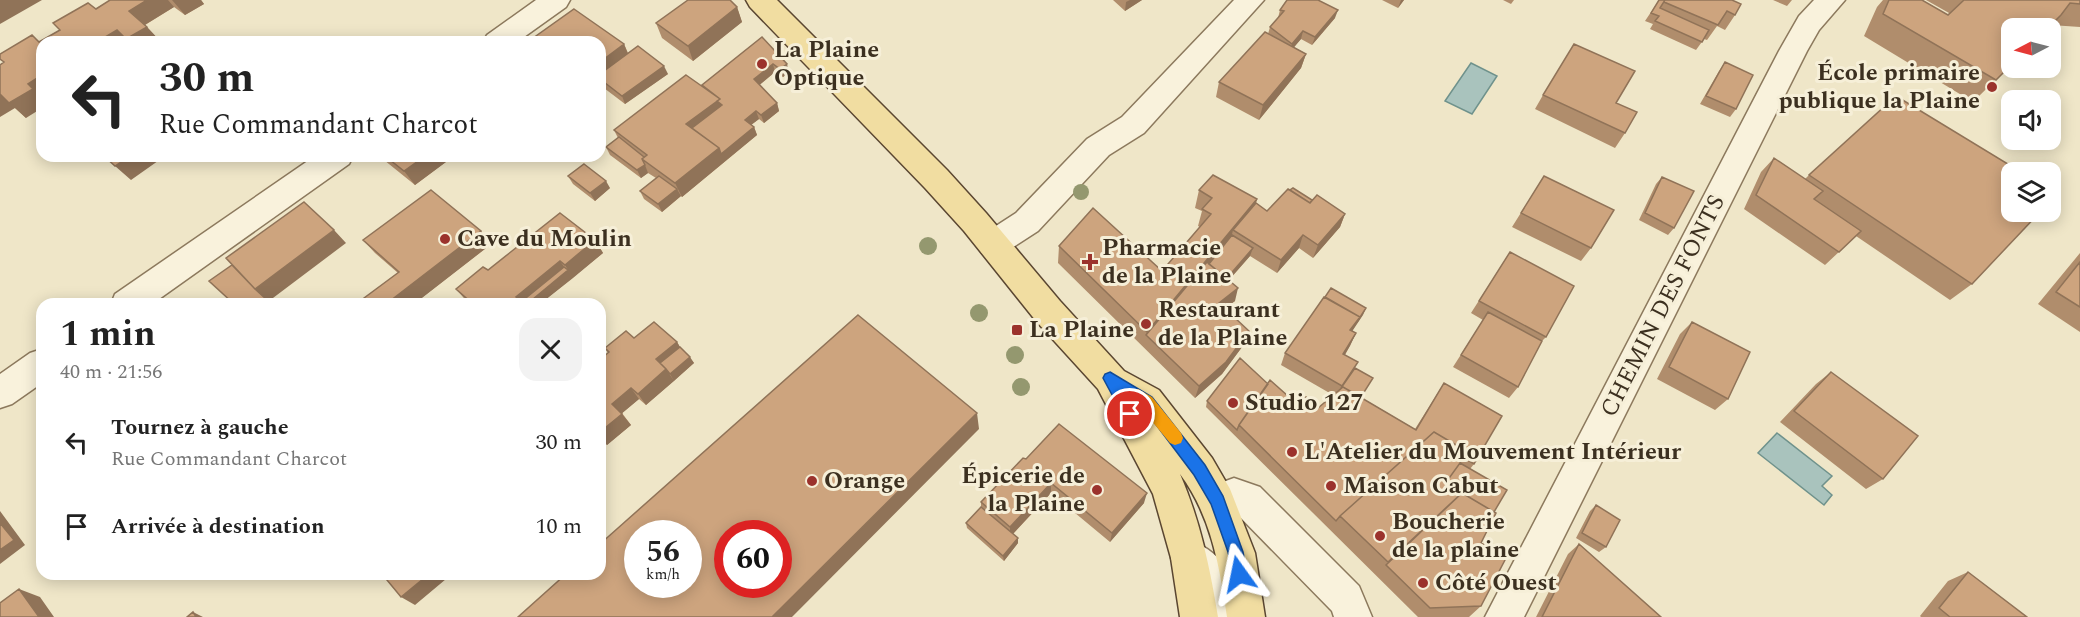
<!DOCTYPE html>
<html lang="fr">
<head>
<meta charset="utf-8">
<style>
	:root { --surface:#fff; --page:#f2f2f2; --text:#222; --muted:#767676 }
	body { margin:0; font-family:Spectral,serif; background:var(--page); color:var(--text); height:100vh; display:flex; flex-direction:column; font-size:22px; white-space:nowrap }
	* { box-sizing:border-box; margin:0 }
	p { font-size:20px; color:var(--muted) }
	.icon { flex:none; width:33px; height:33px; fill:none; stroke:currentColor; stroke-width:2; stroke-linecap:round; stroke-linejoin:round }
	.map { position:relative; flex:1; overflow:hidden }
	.panel { position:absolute; left:36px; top:298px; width:570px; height:282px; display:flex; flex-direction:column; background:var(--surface); border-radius:18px; box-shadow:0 3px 15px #0003 }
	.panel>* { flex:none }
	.guide { position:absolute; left:36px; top:36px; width:570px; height:126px; border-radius:18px; box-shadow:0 3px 15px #0003; background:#fff; color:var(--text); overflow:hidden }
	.needle { width:39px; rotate:264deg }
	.controls { position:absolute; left:2001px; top:18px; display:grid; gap:12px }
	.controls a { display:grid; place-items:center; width:60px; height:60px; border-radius:12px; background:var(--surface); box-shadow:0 3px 15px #0003; font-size:30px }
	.speed { position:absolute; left:624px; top:520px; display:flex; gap:12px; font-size:30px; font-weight:700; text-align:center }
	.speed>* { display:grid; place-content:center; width:78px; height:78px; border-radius:50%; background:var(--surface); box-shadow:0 3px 15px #0003; line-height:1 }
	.speed small { font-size:15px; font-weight:400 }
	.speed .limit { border:9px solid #d22; background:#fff; color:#111 }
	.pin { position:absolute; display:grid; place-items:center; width:51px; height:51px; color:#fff; margin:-26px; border:3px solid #fff; border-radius:50%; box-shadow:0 2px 6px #0007 }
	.me { position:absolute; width:66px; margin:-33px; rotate:348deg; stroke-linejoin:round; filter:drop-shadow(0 0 4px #0008) }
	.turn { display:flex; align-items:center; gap:21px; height:126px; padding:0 24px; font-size:27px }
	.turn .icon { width:78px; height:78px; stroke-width:2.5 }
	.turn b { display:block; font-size:42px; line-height:51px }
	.round { display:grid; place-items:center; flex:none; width:63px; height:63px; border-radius:18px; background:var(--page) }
	.head { display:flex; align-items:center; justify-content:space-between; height:102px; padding:0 24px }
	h1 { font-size:36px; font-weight:700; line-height:45px }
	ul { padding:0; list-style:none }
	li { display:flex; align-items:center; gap:18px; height:84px; padding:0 24px }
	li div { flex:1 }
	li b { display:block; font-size:22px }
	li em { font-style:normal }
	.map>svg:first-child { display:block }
	.water { fill:#a9c3bd; stroke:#6f928c; stroke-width:1.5 }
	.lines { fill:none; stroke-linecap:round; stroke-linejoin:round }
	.minor-casing { stroke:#8c795d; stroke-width:3 }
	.tertiary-casing { stroke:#8c795d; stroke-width:3 }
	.primary-casing { stroke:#5a4631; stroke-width:3 }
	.minor { fill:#f9f2dc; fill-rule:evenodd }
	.tertiary { fill:#f9f2dc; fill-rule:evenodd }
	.primary { fill:#f1dda1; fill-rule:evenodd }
	.tree { fill:#94986f }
	.wall { fill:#b08d6c }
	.shaded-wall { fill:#907358 }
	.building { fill:#cda47e; stroke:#907358; stroke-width:1.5; fill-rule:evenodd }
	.route { fill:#1a73e8; stroke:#114b97; stroke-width:1.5 }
	.slow { fill:#f59e0b }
	.poi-dot { fill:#9b322c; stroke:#f6efd8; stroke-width:2 }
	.labels { text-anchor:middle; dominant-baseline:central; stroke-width:6; stroke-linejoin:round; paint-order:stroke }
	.poi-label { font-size:24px; font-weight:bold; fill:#3c3020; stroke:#f6efd8; text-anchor:start }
	.street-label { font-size:24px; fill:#3c3020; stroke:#f6efd8 }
</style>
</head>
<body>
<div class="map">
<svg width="2080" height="617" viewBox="0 0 2080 617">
	<rect width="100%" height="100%" fill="#efe6c8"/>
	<path class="water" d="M1471,63L1497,76L1472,114L1445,101Z
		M1777,433L1832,476L1822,486L1832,495L1824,505L1758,453Z"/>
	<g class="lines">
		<defs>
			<path id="minor" d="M536,0H570L566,7L517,42H483L487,35Z
				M1234,0H1264L1144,133L1109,155L1038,231L1004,253L993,257L982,253L977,244L982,235L1016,213L1087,139L1122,117Z
				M315,156H353L349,164L152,304H111L115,294Z
				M42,349V383L12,404L0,408V374L30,353Z
				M1234,478L1260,487L1359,586L1372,617H1334L1332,611L1236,513L1217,518L1204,513L1199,501L1204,489Z"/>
			<path id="tertiary" d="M1814,0H1845L1819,30L1807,51L1524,617H1485L1779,51L1799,16Z
				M1190,540C1227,555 1236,581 1241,617H1203L1200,595L1177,571L1171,558L1177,545Z"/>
			<path id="primary" d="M746,0H777L947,170L986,213L1060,301L1124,371L1159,390L1212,458L1230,489L1255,553L1265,617H1227C1219,566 1212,517 1180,474C1200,520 1210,568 1218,617H1180L1171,558L1153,494L1098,389L1036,321L964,231L925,188L750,7Z"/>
		</defs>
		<use href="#minor" class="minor-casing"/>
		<use href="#tertiary" class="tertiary-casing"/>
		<use href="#primary" class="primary-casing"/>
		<use href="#minor" class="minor"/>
		<use href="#tertiary" class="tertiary"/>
		<use href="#primary" class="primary"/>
	</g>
	<g class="tree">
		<circle cx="1081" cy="192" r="8"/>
		<circle cx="928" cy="246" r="9"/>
		<circle cx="979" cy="313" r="9"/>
		<circle cx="1015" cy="355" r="9"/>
		<circle cx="1021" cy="387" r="9"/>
	</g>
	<path class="wall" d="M110,0H201L204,4L185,15L174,7L145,25L161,42H42L26,118L15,108L39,42Z
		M1113,0H1142L1125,11Z
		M1382,0H1404L1398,8Z
		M1503,0H1514L1511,4Z
		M1659,0L1741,4L1735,15L1725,30L1717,26L1707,40L1704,39L1696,50L1650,29L1653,24L1645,21Z
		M1773,0H1792L1787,6Z
		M1883,0H1922L1948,15L1949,13L1926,0H2080V27L2051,25L1973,102L1864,36L1877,7Z
		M737,7L742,22L693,61L662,38L656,23Z
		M1280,10L1335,18L1312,45L1301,39L1294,47L1306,54L1301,68L1259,120L1216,97L1219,82L1268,34L1270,27L1278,18Z
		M536,36L624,44L628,53L668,74L625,104L600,85V42H540Z
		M762,37L789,72L783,77L775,72L759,85L777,103L779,111L764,123L759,119L751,125L754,127L757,135L682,197L681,196L662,212L644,199L640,191L656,178L648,173L641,178L610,155L606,147L618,138L614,130L702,85Z
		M1725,62L1736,109L1730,117L1700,104L1719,71Z
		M1543,95L1616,103L1625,133L1615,148L1535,109Z
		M381,156H454L415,185L384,160Z
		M1774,158L1805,179L1809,175L1972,284L1950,300L1856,236L1825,265L1744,209L1761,172Z
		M568,176L610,188L595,201L573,184Z
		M1544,176L1591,248L1581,261L1512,227Z
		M1662,177L1674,228L1668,235L1639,220L1656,184Z
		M1199,190L1257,199L1256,203L1267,211L1312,200L1345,214L1340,227L1313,258L1299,248L1277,273L1250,256L1229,280L1235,301L1225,308L1245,343L1222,374L1195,398L1058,263L1059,246L1162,271L1200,227L1198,226L1202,211L1195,208Z
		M481,231L490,245L414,304H356L398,273L375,253L363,240Z
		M595,240L603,253L540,304H469L456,289L488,270Z
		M1510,252L1546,337L1542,341L1518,387L1509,398L1453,367L1483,320L1471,313Z
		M2080,253V332L2038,304Z
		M1366,308L1352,331L1356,333L1345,355L1355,368L1362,398L1415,429L1444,383L1474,464L1470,469L1494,512L1481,543V606L1469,617H1418L1206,407L1207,401L1268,384L1297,404L1318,408L1333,395L1281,365L1285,353Z
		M1692,322L1728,399L1715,410L1657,379L1680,334Z
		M634,338L677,342L680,347L694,363L646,405L639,399L622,413L631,425L607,445L600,438V355L602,358L608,353L605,348Z
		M1831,372L1883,479L1866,489L1780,422L1816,384Z
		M1026,459L1144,503L1110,542L1051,493L1013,534L1018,538V543L1004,561L967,528L966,523L981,507V502Z
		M1596,505L1606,547L1599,552L1576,538L1590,511Z
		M1579,544L1661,617H1536L1568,554Z
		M1968,572L2027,617H1921L1920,616L1948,581Z"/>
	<path class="shaded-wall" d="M0,0H42L0,24Z
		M147,0H168L174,7L143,26L129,11Z
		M172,0H201L204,4L185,15Z
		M1130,0H1142L1125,11L1126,2Z
		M1401,0H1404L1398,8Z
		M737,7L742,22L693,61L688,46Z
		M1338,10L1335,18L1312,45L1315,37Z
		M147,27L161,42H129L126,39Z
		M117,30L128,42H97Z
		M1303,31L1301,39L1290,52L1292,44Z
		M624,44L630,59L600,79V62Z
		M1306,54L1301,68L1259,120L1263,105Z
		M773,64L775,72L756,88L754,79Z
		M787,64L789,72L783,77L780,69Z
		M664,66L668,74L625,104L622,96Z
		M42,75V108L26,118L15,108L0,117V94L28,84Z
		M720,99L725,113L696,135L686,124Z
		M777,103L779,111L764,123L761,115Z
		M756,111L759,119L747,128L745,120Z
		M754,127L757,135L682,197L675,183L719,148Z
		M130,156H165L131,180L115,166Z
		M425,156H454L415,185L404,171Z
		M645,165L648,173L641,178L637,170Z
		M606,181L610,188L595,201L590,193Z
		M677,189L681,196L662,212L658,204Z
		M1257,199L1252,216L1233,230L1230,243L1146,335L1147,332Z
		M1345,214L1340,227L1313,258L1318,245Z
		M334,230L346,243L269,301L272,304H262L255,289Z
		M481,231L490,245L414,304H386Z
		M1303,235L1299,248L1277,273L1281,260Z
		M595,240L603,253L573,278L565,265Z
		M1253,248L1250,256L1221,289L1223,282Z
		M560,261L567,271L568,270L573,278L540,304H516V297Z
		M1238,288L1235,301L1216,315L1219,303Z
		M1366,308L1363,315L1345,342L1350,330Z
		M1249,331L1245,343L1222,374L1195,398L1199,386Z
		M1356,333L1350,346L1338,366L1343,354Z
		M677,342L684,354L664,370L656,359Z
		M690,357L694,363L674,381L670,374Z
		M666,369L674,381L646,405L638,394Z
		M631,388L639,399L620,415L612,404Z
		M977,413L979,429L792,617H772Z
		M622,414L631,425L607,445L600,436V432Z
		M1051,483V493L1010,537V527Z
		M1147,493L1144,503L1110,542L1112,533Z
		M0,511L25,545L0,564Z
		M1018,538V543L1004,561L1003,556Z
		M429,574H452L415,605L401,597Z
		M19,589L40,597L54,617H39Z
		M193,612L203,617H196Z"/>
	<path class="building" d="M110,0H147L129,11L147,27L126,39L117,30L97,42H42V75L28,84L33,89L9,103L0,94V65L4,62L0,59V54L32,35L39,42L60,30L53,23L88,3L96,9Z
		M688,0H730L737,7L688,46L656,23Z
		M1287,0H1318L1338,10L1315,37L1303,31L1292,44L1270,27L1284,11L1280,10Z
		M1659,0H1665L1660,8L1709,30L1702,42L1655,21L1659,16L1651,13Z
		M1665,0H1732L1741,4L1735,15L1727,11L1718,25L1664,2Z
		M1889,0H1922L1948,15L1964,0H2080V4L2070,3L2061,15L2048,28H2012V64L1996,80L1883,14Z
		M574,9L624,44L600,62V42H545L536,36Z
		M1265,32L1306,54L1263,105L1219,82Z
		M762,37L787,64L780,69L773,64L754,79L777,103L761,115L756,111L745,120L754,127L721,154L719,148L692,128L722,105L717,101L720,99L702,85Z
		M1574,44L1635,71L1616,103L1637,112L1625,133L1543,95Z
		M638,46L664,66L622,96L600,79V74Z
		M1725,62L1753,75L1736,109L1706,96Z
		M686,75L720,99L686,124L719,148L675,183L642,159L647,155L614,130Z
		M1896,96L2021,172H2012V212H2040L1972,284L1809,175Z
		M619,137L644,157L642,159L645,165L637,170L606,147Z
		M104,156H130L115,166Z
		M385,156H425L404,171Z
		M1774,158L1823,191L1814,199L1861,231L1839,252L1756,195Z
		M584,164L606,181L590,193L568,176Z
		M1213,175L1257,199L1147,332L1059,246L1093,208L1162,271L1211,214L1202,209L1212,198L1199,190Z
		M659,176L677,189L658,204L640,191Z
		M1544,176L1614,210L1591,248L1521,213Z
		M1662,177L1694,191L1674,228L1645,213Z
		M1293,188L1312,200L1310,203L1290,190Z
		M1288,189L1310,203L1317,195L1345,214L1318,245L1303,235L1281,260L1233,230L1256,203L1267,211Z
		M431,190L481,231L386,304H356L399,272L363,240Z
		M2050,191L2056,194L2050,201Z
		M304,202L334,230L255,289L226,258Z
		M560,213L595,240L565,265L560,261L516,297L521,300L516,304H473L456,289L483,267L488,270Z
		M1232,235L1253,248L1227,278L1209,264Z
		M1510,252L1574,286L1546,337L1479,301Z
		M1207,262L1238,288L1219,303L1249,331L1226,362L1199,386L1146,335Z
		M2080,262V307L2056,292Z
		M232,265L255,289L267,300L262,304H234L209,281Z
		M564,267L568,270L527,304H524L521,302Z
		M1331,288L1366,308L1357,322L1360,317L1325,297Z
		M1324,297L1360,317L1350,330L1356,333L1343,354L1358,362L1342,386L1285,353Z
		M1488,312L1542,341L1518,387L1461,355Z
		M858,315L977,413L772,617H518L566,574H600V544ZM638,534H688V585H638ZM728,534H778V585H728Z
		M654,322L677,342L656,359L666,369L638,394L631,388L612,404L622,414L600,432V355L602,358L609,352L605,348L626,331L634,338Z
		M1692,322L1750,352L1728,399L1669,367Z
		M680,347L690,357L670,374L666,369L660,363Z
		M1240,358L1268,384L1239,425L1237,430L1207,401Z
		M1355,368L1373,378L1361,397L1343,387L1341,388Z
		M1831,372L1918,436L1883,479L1794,411Z
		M1270,380L1297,404L1306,397L1318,408L1343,387L1416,430L1444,383L1502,416L1474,464L1464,458L1468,452L1434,432L1340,516L1336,521L1239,425Z
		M1059,424L1147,493L1112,533L1051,483L1010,527L981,502L1023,458L1026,459Z
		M1434,432L1468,452L1447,481L1465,490L1388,562L1340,516Z
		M1460,463L1507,490L1494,512L1462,493L1465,490L1447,481Z
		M1462,493L1496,513L1481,543L1506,558L1481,606L1430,608L1386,565Z
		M1596,505L1620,520L1606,547L1582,533Z
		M981,507L1018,538L1003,556L966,523Z
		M0,523L14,540L0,550Z
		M1579,544L1661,617H1542Z
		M1968,572L2027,617H1950L1939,608Z
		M382,574H429L401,597Z
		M19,589L39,617H0V603Z
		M193,612L196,617H187Z"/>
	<path class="route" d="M1110,372L1152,397L1205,465L1223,496L1243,552L1247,574L1245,579L1239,582L1234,579L1228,552L1211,504L1194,475L1142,406L1129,397L1137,414L1135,419L1130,421L1125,419L1103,378L1105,374Z"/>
	<path class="slow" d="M1138,389L1152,397L1181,433L1183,438L1181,443L1175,445L1170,443L1131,396L1133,391Z"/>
	<g class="poi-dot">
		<circle cx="762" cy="64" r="6"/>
		<circle cx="1992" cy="87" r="6"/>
		<circle cx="445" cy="239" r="6"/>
		<path d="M1087 253h6v6h6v6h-6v6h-6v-6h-6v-6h6z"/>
		<circle cx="1146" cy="324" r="6"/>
		<rect x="1011" y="324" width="12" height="12" rx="3"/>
		<circle cx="1233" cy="403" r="6"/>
		<circle cx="1292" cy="452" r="6"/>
		<circle cx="812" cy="481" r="6"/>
		<circle cx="1331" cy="486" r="6"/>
		<circle cx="1097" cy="490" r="6"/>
		<circle cx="1380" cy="536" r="6"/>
		<circle cx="1423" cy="583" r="6"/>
	</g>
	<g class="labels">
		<g class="poi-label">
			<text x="774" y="50">La Plaine<tspan x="774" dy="28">Optique</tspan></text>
			<text x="1980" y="73" text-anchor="end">École primaire<tspan x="1980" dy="28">publique la Plaine</tspan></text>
			<text x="457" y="239">Cave du Moulin</text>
			<text x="1102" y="248">Pharmacie<tspan x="1102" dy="28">de la Plaine</tspan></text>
			<text x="1158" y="310">Restaurant<tspan x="1158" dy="28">de la Plaine</tspan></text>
			<text x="1029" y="330">La Plaine</text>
			<text x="1245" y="403">Studio 127</text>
			<text x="1304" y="452">L'Atelier du Mouvement Intérieur</text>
			<text x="1085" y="476" text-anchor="end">Épicerie de<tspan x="1085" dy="28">la Plaine</tspan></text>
			<text x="824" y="481">Orange</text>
			<text x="1343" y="486">Maison Cabut</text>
			<text x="1392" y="522">Boucherie<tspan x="1392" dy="28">de la plaine</tspan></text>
			<text x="1435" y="583">Côté Ouest</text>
		</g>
		<g class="street-label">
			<text transform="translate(1663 306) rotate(-63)">CHEMIN DES FONTS</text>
		</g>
	</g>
</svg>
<div class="controls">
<a><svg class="needle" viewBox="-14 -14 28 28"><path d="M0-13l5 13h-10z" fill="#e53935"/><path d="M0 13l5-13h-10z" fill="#767676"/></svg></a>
<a><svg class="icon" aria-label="sound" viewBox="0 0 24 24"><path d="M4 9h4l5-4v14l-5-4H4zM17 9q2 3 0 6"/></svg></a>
<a><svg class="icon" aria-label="layers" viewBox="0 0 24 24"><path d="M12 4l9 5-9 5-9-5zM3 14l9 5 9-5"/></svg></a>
</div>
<div class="speed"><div>56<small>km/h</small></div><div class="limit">60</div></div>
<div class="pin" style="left:1130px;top:414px;background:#d93025"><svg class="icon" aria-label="arrive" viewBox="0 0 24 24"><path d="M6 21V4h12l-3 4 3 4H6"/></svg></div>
<svg class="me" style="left:1239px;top:574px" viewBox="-20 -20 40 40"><path d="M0-17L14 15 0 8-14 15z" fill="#1a73e8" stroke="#fff" stroke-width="4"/></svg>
<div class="guide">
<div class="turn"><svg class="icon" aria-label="left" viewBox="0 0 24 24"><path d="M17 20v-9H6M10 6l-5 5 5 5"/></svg><div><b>30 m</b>Rue Commandant Charcot</div></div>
</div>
<section class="panel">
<div class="head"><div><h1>1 min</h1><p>40 m · 21:56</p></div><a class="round"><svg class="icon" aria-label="close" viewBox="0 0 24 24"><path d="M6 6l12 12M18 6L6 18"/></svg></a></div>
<ul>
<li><svg class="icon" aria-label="left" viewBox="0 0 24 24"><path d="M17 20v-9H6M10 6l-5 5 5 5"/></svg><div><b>Tournez à gauche</b><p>Rue Commandant Charcot</p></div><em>30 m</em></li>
<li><svg class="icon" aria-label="arrive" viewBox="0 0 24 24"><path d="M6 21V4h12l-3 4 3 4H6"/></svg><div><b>Arrivée à destination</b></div><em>10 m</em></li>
</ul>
</section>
</div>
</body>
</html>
